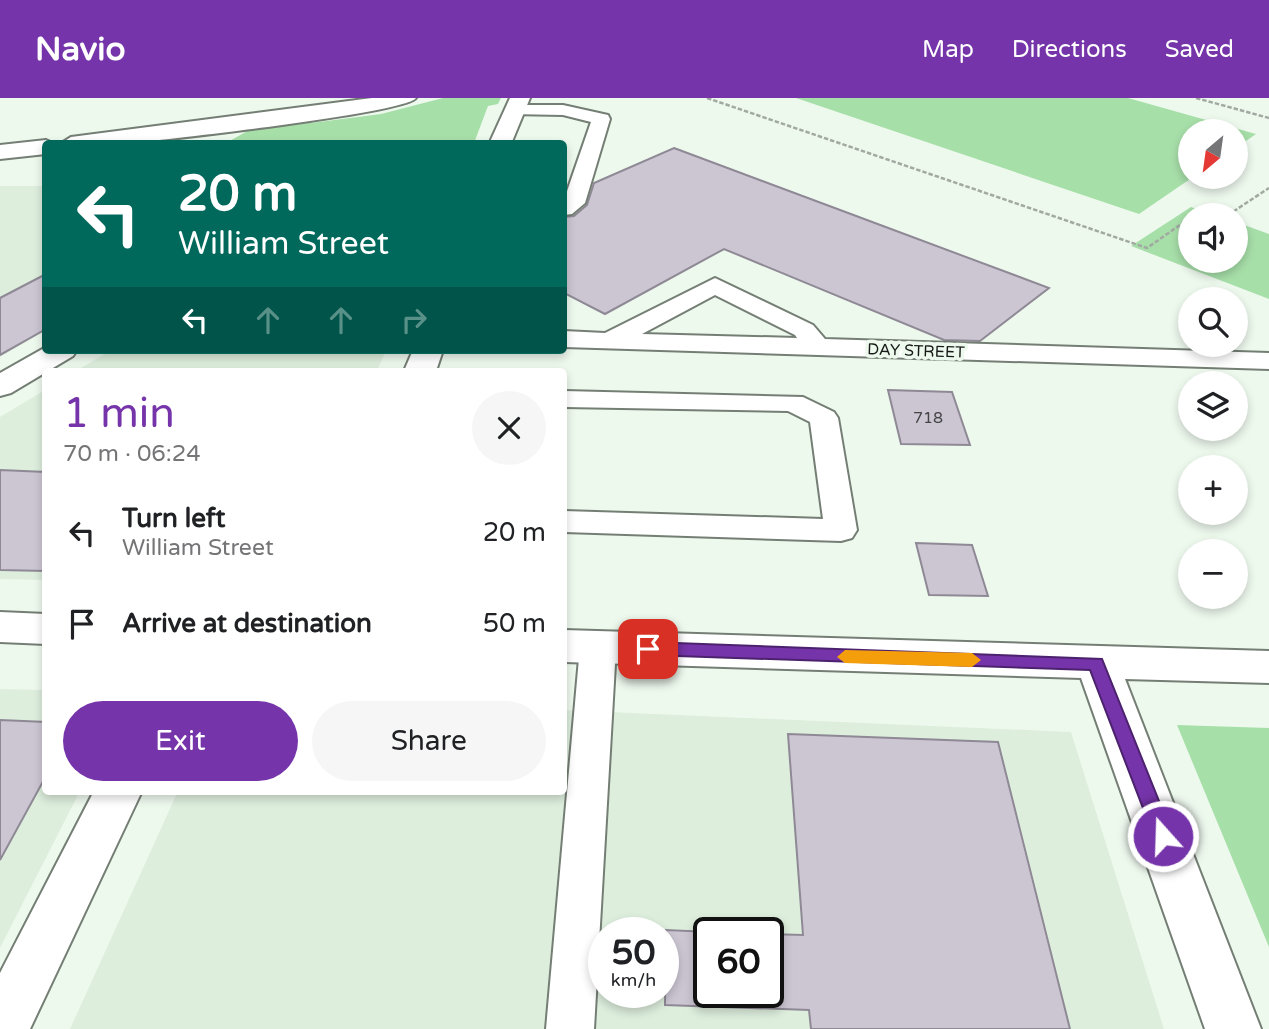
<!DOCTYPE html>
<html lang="en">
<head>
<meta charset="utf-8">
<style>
	:root { --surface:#fff; --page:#f6f6f6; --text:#202124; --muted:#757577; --accent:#7534a9 }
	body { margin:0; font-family:"Varela Round",sans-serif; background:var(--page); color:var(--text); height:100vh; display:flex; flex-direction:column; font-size:26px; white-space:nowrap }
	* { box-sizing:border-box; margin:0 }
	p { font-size:23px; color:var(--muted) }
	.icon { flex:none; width:38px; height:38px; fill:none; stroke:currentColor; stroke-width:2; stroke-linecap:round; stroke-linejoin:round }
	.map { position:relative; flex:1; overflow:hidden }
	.drawer { position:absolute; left:42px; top:270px; width:525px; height:427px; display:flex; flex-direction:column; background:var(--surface); border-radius:7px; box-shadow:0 4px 10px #0003 }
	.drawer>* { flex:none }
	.banner { position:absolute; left:42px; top:42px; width:525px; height:214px; border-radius:7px; box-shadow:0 4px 10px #0003; background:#00695c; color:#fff; overflow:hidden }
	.needle { width:46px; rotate:209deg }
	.fabs { position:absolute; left:1178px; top:21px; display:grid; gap:14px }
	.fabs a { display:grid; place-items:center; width:70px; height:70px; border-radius:50%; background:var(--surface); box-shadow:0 4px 10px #0003; font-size:35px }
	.speed { position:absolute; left:588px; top:819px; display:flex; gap:14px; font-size:35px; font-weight:700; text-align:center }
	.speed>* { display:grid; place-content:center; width:91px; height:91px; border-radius:50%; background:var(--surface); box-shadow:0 4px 10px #0003; line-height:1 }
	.speed small { font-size:18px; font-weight:400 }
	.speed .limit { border:4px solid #111; border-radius:10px; background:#fff; color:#111 }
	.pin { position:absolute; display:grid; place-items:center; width:60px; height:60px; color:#fff; margin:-30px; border-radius:14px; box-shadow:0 4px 10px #0006 }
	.me { position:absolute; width:77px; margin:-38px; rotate:340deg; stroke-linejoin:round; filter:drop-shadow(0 0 5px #0008) }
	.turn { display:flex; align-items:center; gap:24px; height:147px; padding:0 21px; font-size:32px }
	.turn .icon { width:91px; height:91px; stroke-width:2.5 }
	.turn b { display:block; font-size:49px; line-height:60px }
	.lanes { display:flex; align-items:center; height:66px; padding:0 21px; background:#0003; justify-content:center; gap:35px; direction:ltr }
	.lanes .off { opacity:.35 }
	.round { display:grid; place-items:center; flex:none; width:74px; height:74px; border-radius:37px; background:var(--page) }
	.headline { display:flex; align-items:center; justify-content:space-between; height:119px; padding:0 21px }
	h1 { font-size:42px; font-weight:600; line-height:52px; color:var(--accent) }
	.button { display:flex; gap:14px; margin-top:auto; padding:14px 21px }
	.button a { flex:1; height:80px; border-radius:42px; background:var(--accent); color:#fff; font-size:28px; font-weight:600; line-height:80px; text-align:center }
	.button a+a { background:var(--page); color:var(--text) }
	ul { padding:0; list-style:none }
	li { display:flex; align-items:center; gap:21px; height:91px; padding:0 21px }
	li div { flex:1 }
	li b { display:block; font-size:26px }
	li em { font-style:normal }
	header { display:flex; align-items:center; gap:42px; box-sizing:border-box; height:98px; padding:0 35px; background:var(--accent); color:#fff }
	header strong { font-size:33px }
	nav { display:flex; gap:38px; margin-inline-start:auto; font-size:24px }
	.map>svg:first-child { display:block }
	.built { fill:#ded; fill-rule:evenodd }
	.green { fill:#a7dfa9 }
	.building { fill:#ccc6d3; stroke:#8e8995; stroke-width:2 }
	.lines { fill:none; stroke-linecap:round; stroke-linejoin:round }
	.lane-casing { stroke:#747e74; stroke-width:4 }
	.street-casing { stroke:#747e74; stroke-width:4 }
	.secondary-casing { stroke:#747e74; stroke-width:4 }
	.primary-casing { stroke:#747e74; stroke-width:4 }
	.path { stroke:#a1a9a1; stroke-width:2.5; stroke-dasharray:4.5 2; stroke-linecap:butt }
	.lane { fill:#fff; fill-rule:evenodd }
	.street { fill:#fff; fill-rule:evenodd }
	.secondary { fill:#fff; fill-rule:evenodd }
	.primary { fill:#fff; fill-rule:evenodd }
	.route { fill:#7534a9; stroke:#4c226e; stroke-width:2 }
	.slow { fill:#f59e0b }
	.labels { text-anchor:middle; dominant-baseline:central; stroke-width:7; stroke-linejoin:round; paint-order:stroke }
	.far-street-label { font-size:16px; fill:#161916; stroke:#eef9ee }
	.number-label { font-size:16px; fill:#444445 }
</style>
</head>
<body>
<header>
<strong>Navio</strong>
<nav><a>Map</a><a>Directions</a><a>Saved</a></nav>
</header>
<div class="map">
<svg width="1269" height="931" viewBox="0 0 1269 931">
	<rect width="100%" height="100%" fill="#eef9ee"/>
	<path class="built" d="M0,88H45V233L0,259Z
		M111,252H386L377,273H76Z
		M45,292V482L0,481V319Z
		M0,591L45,592L46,693H80L0,850Z
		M564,612L1071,634L1164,931H70L178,693H564ZM604,835H663V894H604ZM709,835H768V894H709Z"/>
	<path class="green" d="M443,0H501L498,6L488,8L474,45H226L251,31L298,22L311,25L381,16Z
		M796,0H1128L1256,36L1236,50V33H1190V79H1193L1139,116Z
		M1191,109L1215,117H1190V163H1236V124L1269,136V201L1131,148Z
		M1177,627L1269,630V849Z"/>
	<path class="building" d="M674,50L883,128L1049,190L980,243L944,242L724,151L605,216L564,195V119L574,118L587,107L594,85Z
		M46,176V231L0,257V200Z
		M888,292L952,294L970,347L901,346Z
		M0,372L46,374V473L0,472Z
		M916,445L972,447L988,498L929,497Z
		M0,622L46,624V678L0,762Z
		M788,636L998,644L1070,931H811L809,912L665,907L666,832L733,835H709V894H768V836L803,837Z"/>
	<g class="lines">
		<defs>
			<path id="lane" d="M515,7H563L608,17L610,21L585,105L572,116L564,117V102L591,24L563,17L509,16L506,12Z
				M715,180L813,227L825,241L1269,255V271L564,249V233L605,235ZM715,197L795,237L797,240L642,236Z
				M564,293L803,299L834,314L838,320L857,432L852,440L841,443L564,434V413L823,421L810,324L788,313L564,309Z
				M598,535L611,539L616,549L594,931H546L580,549L585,539Z"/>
			<path id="street" d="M46,249V252H77L73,258L11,295L0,298V275Z
				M413,252H443L436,273H404Z
				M94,693H142L30,931H0V875Z"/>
			<path id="secondary" d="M372,0H416C406,15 165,42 130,45C107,47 83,46 60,46L71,39Z
				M510,0H530L511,46H489Z
				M46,42L55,46H46V56L0,61V47Z"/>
			<path id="primary" d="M0,514L46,516V546L0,544Z
				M564,532L1269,553V585L1125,581L1261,931H1205L1081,580L564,564Z"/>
		</defs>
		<use href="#lane" class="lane-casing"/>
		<use href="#street" class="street-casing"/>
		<use href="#secondary" class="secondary-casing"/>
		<use href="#primary" class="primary-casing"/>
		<path class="path" d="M707,0L1147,150L1190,120
			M1196,0L1269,20
			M1195,117L1203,111L1222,117
			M1228,117L1269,90"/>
		<use href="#lane" class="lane"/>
		<use href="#street" class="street"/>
		<use href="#secondary" class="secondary"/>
		<use href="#primary" class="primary"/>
	</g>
	<path class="route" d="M648,544L1102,561L1173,738L1170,744L1163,747L1156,744L1090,572L648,557L639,551Z"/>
	<path class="slow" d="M845,552L972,555L981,562L972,569L845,565L837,559Z"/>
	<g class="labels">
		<g class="far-street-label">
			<text transform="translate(916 253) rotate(2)">DAY STREET</text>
		</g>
		<g class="number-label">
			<text x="928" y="320">718</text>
		</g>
	</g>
</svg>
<div class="fabs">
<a><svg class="needle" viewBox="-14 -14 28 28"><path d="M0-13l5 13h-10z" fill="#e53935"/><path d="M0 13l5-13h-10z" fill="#757577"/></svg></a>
<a><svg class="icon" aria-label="sound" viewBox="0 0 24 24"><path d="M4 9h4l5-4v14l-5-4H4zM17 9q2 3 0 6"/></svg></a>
<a><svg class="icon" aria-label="search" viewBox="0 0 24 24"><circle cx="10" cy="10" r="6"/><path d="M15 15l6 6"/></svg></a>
<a><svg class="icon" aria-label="layers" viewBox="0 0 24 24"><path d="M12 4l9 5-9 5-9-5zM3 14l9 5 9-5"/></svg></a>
<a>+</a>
<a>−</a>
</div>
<div class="speed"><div>50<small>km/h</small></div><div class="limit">60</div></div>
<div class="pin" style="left:648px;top:551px;background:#d93025"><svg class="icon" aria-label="arrive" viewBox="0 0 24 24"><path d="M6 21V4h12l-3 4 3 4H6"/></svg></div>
<svg class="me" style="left:1163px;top:738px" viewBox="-20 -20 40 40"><circle r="17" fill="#7534a9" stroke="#fff" stroke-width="3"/><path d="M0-11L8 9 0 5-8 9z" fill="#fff"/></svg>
<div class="banner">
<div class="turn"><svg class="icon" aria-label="left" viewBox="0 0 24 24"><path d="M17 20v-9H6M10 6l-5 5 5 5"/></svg><div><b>20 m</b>William Street</div></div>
<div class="lanes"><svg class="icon" aria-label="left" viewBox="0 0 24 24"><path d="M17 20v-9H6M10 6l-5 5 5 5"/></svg><svg class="icon off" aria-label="ahead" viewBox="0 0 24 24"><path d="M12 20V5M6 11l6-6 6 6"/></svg><svg class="icon off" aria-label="ahead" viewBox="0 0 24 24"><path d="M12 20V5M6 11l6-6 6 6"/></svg><svg class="icon off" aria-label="right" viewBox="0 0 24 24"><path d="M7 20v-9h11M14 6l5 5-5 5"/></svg></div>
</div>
<section class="drawer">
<div class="headline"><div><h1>1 min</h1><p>70 m · 06:24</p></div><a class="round"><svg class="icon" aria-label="close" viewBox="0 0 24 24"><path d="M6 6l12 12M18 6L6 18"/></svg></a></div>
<ul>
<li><svg class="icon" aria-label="left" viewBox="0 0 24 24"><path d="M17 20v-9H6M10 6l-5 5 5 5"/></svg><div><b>Turn left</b><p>William Street</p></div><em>20 m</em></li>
<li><svg class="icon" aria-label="arrive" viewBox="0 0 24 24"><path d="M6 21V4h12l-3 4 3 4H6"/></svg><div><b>Arrive at destination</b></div><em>50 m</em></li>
</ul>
<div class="button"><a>Exit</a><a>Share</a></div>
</section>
</div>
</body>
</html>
